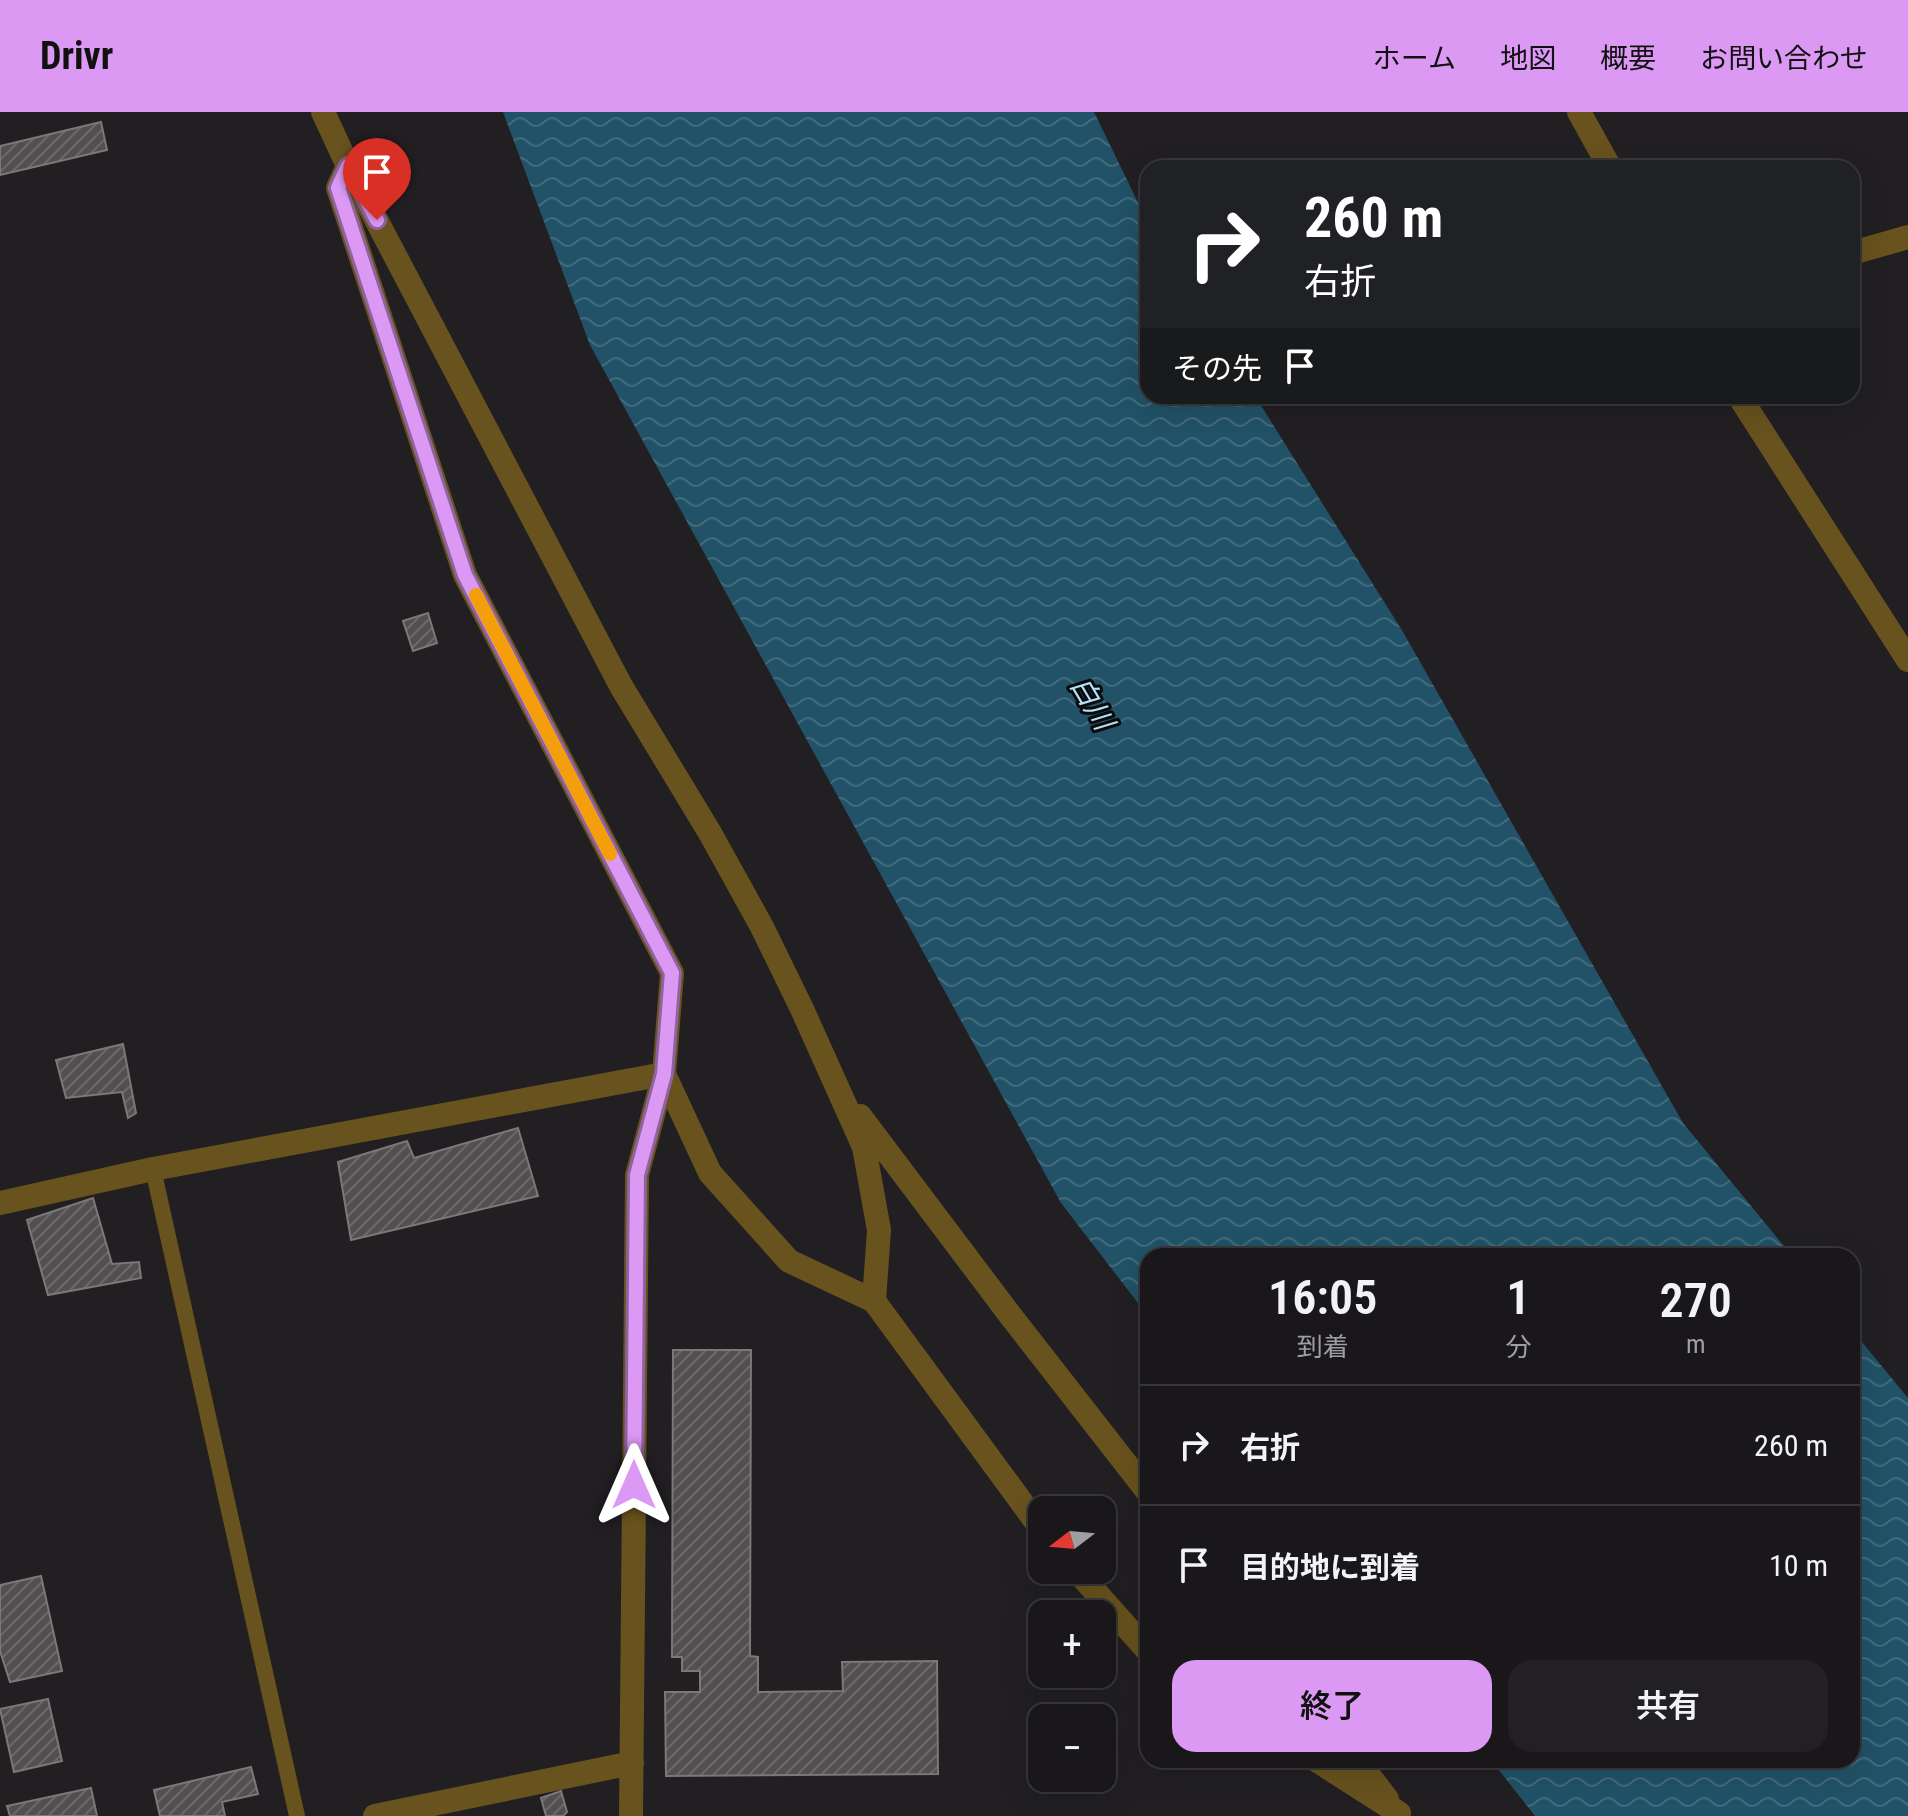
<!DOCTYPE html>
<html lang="ja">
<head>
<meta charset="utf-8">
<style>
	:root { --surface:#19171a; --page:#222023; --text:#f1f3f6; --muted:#9f9fa2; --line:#373639; --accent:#dc99f4 }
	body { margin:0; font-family:"Roboto Condensed","Noto Sans JP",sans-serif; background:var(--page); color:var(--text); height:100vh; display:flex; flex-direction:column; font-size:30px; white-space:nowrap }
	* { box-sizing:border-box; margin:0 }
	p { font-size:26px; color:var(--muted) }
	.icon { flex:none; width:44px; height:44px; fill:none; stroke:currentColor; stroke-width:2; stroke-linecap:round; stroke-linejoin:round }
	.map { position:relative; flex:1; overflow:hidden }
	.sheet { position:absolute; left:1140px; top:1136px; width:720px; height:520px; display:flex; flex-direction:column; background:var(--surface); border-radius:24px; box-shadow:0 8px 32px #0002,0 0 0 2px var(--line) }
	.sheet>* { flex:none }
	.top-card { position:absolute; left:1140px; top:48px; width:720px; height:244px; border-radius:24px; box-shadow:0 8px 32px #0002,0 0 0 2px var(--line); background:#202124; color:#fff; overflow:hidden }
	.needle { width:52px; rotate:254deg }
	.buttons { position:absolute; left:1028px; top:1384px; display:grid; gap:16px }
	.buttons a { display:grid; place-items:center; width:88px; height:88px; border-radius:16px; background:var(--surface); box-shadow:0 8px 32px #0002,0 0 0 2px var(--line); font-size:40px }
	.pin { position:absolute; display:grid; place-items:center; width:68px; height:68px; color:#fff; margin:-82px -34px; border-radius:50% 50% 50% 0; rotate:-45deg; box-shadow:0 0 8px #0007 }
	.pin .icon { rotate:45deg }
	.me { position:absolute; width:88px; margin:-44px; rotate:0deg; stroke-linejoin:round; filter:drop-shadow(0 0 6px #0008) }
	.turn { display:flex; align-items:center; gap:28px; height:168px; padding:0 32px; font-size:36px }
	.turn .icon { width:104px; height:104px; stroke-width:2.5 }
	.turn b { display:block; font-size:56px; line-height:68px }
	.then { display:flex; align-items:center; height:76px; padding:0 32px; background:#0003; gap:16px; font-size:30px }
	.eta { display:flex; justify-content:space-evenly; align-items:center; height:136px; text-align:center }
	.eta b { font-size:48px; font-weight:600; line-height:56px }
	.button { display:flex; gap:16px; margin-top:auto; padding:16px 32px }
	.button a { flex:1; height:92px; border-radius:24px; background:var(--accent); color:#111; font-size:32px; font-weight:600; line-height:92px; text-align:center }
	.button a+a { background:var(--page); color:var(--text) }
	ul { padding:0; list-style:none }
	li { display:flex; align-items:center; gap:24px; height:120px; padding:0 32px; border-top:2px solid var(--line) }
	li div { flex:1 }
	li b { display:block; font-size:30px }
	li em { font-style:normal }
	header { display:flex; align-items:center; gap:48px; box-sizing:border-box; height:112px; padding:0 40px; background:var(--accent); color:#111 }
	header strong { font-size:38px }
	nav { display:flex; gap:44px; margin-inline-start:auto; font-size:28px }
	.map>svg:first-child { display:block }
	.water { fill:url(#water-waves) }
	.building { fill:url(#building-hatch); stroke:#7c7779; stroke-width:2 }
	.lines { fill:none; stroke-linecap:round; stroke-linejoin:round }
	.service { stroke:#68521e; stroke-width:16 }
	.minor { stroke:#68521e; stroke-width:24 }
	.tertiary { stroke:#68521e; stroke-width:24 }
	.route-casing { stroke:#8f639f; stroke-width:20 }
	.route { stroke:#dc99f4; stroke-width:14 }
	.slow { stroke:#f59e0b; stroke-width:14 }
	.labels { text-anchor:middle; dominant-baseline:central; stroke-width:6; stroke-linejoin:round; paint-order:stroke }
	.water-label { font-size:28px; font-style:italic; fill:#b5e1f6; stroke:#0a090b }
</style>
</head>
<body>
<header>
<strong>Drivr</strong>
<nav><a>ホーム</a><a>地図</a><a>概要</a><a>お問い合わせ</a></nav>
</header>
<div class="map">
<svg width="1908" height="1704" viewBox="0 0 1908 1704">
	<defs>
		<pattern id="water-waves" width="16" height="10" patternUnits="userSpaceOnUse" patternTransform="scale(2)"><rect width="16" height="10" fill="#215267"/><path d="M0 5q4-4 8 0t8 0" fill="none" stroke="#416b7d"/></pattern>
		<pattern id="building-hatch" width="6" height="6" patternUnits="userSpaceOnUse" patternTransform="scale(2)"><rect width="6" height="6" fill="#534e4f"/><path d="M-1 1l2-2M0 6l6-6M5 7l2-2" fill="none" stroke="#6c6869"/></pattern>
	</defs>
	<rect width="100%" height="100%" fill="#211f22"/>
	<path class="water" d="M503,0H1094L1148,111V284H1255L1403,520L1683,1011L1792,1144H1148V1204L1061,1091L590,233Z
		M1852,1218L1908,1286V1704H1535L1491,1648H1852Z"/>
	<path class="building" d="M101,10L107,38L0,63V34Z
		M428,501L437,531L413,539L403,509Z
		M123,932L136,1001L128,1006L122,980L66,986L56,948Z
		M518,1016L538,1084L351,1128L338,1050L407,1029L414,1046Z
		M93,1086L112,1152L139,1150L141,1166L48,1183L27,1108Z
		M673,1238H751L750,1544L758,1545V1580L843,1579L842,1550L937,1549L938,1662L666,1664L665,1580H700V1559H682V1545H672Z
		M41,1464L62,1559L10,1570L0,1539V1473Z
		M48,1587L62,1649L14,1660L0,1597Z
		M251,1655L258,1682L222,1690L225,1704H160L154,1678Z
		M91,1676L97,1704H10L7,1694Z
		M561,1679L567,1700L563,1704H546L541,1686Z"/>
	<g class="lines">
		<path class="service" d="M153,1057L297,1704"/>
		<path class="minor" d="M323,0L348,54L621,574L710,721L762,815L802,897L864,1035L879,1118L874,1189L1042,1418
			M1579,0L1610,56
			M348,54L338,76L465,463L672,861L664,962L710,1061L789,1149L874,1189
			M1852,141L1908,125
			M1739,284L1908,548
			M860,1004L1010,1203L1148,1380
			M1076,1458L1148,1539
			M1316,1648L1399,1701
			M1357,1648L1387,1687
			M375,1704L632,1651
			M631,1704L637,1063L664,962"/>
		<path class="tertiary" d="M0,1091L153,1057L664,962"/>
	</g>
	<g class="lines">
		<defs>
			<path id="route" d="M377,108L348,54L338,76L465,463L672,861L664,962L637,1063L634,1373"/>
		</defs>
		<use href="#route" class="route-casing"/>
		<use href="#route" class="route"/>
		<path class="slow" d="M476,483L610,742"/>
	</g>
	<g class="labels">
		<g class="water-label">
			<text transform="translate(1092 591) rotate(59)">白川</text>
		</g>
	</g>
</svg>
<div class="buttons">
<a><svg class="needle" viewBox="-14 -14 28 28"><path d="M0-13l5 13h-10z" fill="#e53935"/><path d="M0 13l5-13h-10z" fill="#9f9fa2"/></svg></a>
<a>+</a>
<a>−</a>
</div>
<div class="pin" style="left:377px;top:108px;background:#d93025"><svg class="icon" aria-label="arrive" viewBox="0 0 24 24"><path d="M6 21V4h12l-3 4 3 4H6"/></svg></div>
<svg class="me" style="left:634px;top:1373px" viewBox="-20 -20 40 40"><path d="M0-17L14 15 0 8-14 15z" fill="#dc99f4" stroke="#fff" stroke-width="4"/></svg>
<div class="top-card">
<div class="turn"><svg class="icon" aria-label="right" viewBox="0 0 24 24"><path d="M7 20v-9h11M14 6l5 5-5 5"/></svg><div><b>260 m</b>右折</div></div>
<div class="then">その先<svg class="icon" aria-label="arrive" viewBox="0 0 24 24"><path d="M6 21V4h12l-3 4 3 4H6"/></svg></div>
</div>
<section class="sheet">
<div class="eta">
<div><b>16:05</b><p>到着</p></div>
<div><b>1</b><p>分</p></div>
<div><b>270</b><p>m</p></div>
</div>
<ul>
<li><svg class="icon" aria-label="right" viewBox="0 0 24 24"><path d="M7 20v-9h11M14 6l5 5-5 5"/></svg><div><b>右折</b></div><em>260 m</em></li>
<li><svg class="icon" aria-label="arrive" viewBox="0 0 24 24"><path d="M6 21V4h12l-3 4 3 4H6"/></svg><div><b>目的地に到着</b></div><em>10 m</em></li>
</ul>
<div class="button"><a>終了</a><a>共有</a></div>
</section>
</div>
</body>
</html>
